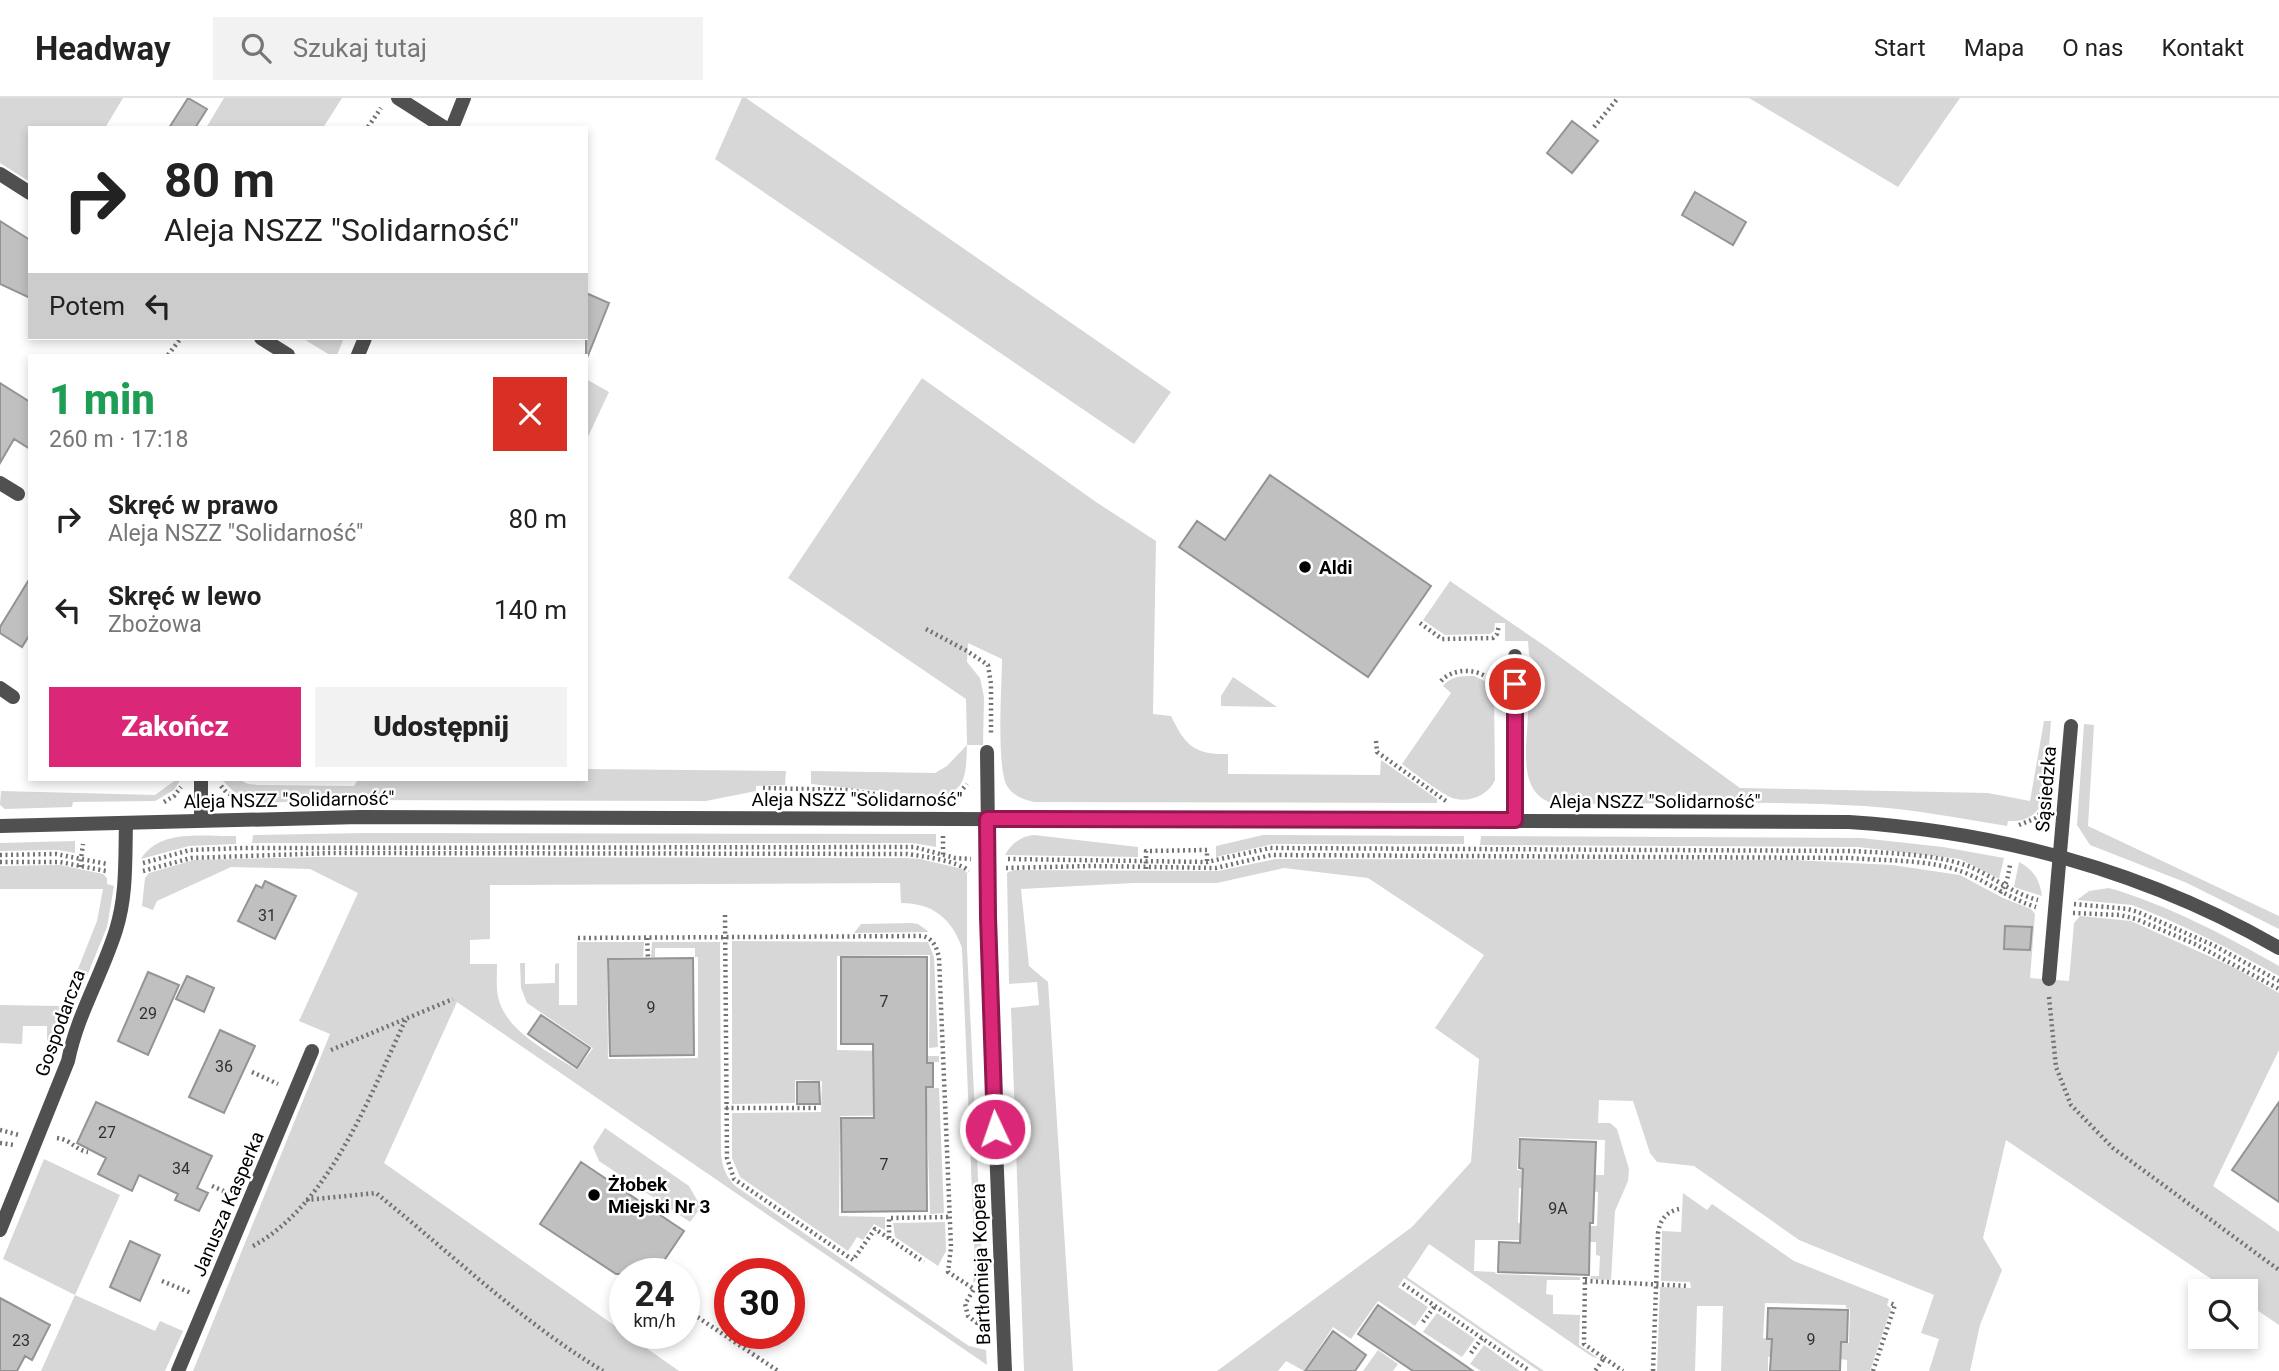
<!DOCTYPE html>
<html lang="pl">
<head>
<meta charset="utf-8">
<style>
	:root { --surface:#fff; --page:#f2f2f2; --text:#222; --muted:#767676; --line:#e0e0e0; --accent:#db2777 }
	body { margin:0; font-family:Roboto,sans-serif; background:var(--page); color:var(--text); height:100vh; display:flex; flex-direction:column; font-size:26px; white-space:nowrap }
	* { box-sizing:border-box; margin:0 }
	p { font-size:23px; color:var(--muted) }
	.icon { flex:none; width:38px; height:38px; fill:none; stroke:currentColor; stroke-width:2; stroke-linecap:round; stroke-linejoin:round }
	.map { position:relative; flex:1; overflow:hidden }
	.side { position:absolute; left:28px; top:256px; width:560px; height:427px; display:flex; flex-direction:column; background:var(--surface); border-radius:0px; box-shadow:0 4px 10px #0003 }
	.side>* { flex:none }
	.top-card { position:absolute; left:28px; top:28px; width:560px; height:214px; border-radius:0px; box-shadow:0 4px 10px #0003; background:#fff; color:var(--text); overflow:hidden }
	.fabs { position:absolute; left:2188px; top:1181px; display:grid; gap:14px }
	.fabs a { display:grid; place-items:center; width:70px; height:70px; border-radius:0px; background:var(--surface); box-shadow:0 4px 10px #0003; font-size:35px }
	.speed { position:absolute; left:609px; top:1160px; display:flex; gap:14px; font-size:35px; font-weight:700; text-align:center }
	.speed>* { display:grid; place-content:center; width:91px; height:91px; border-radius:50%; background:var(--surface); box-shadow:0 4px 10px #0003; line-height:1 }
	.speed small { font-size:18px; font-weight:400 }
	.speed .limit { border:10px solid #d22; background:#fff; color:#111 }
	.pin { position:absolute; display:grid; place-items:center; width:60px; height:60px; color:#fff; margin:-30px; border:4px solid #fff; border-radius:50%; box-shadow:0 2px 7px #0007 }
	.me { position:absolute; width:77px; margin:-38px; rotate:357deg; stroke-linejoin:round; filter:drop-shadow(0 0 5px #0008) }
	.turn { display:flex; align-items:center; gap:24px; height:147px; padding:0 21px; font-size:32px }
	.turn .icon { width:91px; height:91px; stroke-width:2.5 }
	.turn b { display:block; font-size:49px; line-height:60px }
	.then { display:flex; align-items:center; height:66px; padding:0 21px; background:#0003; gap:14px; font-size:26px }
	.round { display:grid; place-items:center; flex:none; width:74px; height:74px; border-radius:0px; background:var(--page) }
	.summary { display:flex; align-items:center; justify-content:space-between; height:119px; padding:0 21px }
	h1 { font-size:42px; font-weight:800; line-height:52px; color:#1e9e55 }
	.cta { display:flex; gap:14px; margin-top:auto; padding:14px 21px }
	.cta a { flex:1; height:80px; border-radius:0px; background:var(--accent); color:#fff; font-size:28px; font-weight:800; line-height:80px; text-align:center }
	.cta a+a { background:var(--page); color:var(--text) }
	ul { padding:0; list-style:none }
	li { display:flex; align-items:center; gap:21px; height:91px; padding:0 21px }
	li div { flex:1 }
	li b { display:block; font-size:26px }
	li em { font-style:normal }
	header { display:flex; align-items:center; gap:42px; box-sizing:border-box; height:98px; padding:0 35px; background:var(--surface); border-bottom:2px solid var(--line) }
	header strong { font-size:33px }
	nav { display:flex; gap:38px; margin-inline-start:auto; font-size:24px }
	.search { width:490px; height:63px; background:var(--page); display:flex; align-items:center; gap:18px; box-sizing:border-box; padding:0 24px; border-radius:0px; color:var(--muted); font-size:26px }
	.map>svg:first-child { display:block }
	.green { fill:#d7d7d7 }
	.building { fill:#c0c0c0; stroke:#949494; stroke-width:2 }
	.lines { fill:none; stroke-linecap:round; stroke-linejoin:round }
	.path { stroke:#727272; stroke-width:4.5; stroke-dasharray:2 3.5; stroke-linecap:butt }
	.minor { stroke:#505050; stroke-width:14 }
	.tertiary { stroke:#505050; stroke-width:14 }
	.route-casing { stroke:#8e194d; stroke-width:18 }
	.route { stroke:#db2777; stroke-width:12 }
	.poi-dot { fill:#000; stroke:#fff; stroke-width:2.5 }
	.labels { text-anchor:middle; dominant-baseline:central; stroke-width:5; stroke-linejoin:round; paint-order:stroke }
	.number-label { font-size:16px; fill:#303030 }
	.poi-label { font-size:19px; font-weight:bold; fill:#000; stroke:#fff; text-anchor:start }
	.street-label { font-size:19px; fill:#000; stroke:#fff }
</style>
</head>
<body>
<header>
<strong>Headway</strong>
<div class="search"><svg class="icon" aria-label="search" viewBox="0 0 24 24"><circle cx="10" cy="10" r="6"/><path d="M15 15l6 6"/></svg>Szukaj tutaj</div>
<nav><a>Start</a><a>Mapa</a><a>O nas</a><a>Kontakt</a></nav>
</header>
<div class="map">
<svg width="2279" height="1273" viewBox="0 0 2279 1273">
	<rect width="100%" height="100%" fill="#fff"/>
	<path class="green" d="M0,0H123L105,30H30V84L0,65Z
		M224,0H342L323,30H206Z
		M742,0H746L1171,294L1134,346L715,61Z
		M1749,0H1960L1898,89Z
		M302,240H344L337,257H330Z
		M922,280L1096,404L1156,443L1153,616L1171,618C1185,647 1194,657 1228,656V676L1380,677L1381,662L1437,701V705L1034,704C1023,701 1013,698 1007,688C996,667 1002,588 1002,561L968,545L967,564L980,580L984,599L983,647H967C966,677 967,698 930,698L811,686V673L935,675L947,668L967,647L966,601L788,480Z
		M586,281L609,294L586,343Z
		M1450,483L1545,548L1740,690L1988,695L2030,703L2044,623H2051L2045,699C2038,717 2026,724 2008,723L2007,728C1959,720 1912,711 1864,708C1762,702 1658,706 1555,706C1515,696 1528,645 1528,612L1531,602L1538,595V567L1529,557L1528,543H1505V525H1495L1494,533L1490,536L1445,537L1423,522Z
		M1474,578L1489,585L1494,595L1495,682C1488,699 1464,707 1448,698C1432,689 1417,677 1402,666L1451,595L1443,588C1451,578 1461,578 1474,578Z
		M1233,579L1277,609L1221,608V598Z
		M2084,626L2094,627L2088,728L2279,818V831L2187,785L2090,747L2077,727Z
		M586,671L786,673L785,687L756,688V693L706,703L355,702L252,705V701L234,694L221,681H238L248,686L258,687L354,688L358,681H586Z
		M177,681H181L174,692L155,703L73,704L72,709L5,711L0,707L1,693L155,697Z
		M366,735L936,736V749L913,745H252L253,737Z
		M1034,737L1138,749V759L1005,757C1011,745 1022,738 1034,737Z
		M1263,737L1464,738V746H1273L1216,759V748Z
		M236,738V746L189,748L141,761C160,730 204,739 236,738Z
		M1481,738L1861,740L1943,749L2004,760L1999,781L1960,761L1858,749L1480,747Z
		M75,743V755L58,752L0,753V745Z
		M322,759L906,760L920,761L963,771L967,775V850L983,1184H973L975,1168L962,850C952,821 933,805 901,805L900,785L490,787V841L470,842V866H497C497,877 496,889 498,899C506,934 550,954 577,972L593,950L527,905L521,890L520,865H525V886L555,885V866L559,865V907H577V844H644L643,859L607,860L608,961L698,960V859H695V850H655V859H651L652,844H720L721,1056C722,1068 726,1078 734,1087L969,1248L986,1252L987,1267L457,904L384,1065L679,1273H193L330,936L299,923L358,795L310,771L231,769L157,803L153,812L142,808L145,780L149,775L194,762Z
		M1276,761L1794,762L1892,767L1960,777L2003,800L2031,811L2035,816L2030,880L2069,883L2074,825L2080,818L2131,823L2233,869L2279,895V952L2213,1088L2279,1134V1227L2245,1204V1194L2229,1193L2006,1042L1983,1140L2002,1172L1980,1227L1970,1273H1929L1939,1241L1921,1235L1934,1197L1799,1142L1694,1068L1657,1064L1650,1055L1633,1003L1599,1002L1598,1025H1610L1617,1031L1629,1071L1628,1083L1615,1113L1611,1182L1590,1181L1591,1178H1599L1600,1158L1596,1157V1144H1589V1128H1597L1598,1094L1591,1093V1077H1604L1605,1042L1519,1039L1517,1072L1528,1073L1527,1090H1519L1518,1125L1526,1126V1142H1475L1474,1173L1495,1174L1496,1176L1580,1179V1182H1547L1546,1196L1553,1197V1216L1580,1217L1579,1247L1598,1260L1593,1259L1579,1250L1429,1146L1407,1179L1544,1273H1539L1404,1180L1398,1189L1428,1209L1415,1228L1378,1203L1351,1241L1333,1229L1304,1273L1286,1263L1278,1273H1217L1412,1129L1471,1064L1479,961L1435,930L1484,857L1368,780L1284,770L1217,785H1133L1021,791L1029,868L1048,884L1073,1273H1024L1011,910L1039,907L1037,884L1009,886L1007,775L1013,772L1218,773Z
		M2019,764C2033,771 2040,782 2042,798L2014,789Z
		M60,767L103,776L107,780V786L114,788L107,829L87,878L74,881L97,823L103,791H0V768Z
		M2109,790C2168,807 2226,838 2279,868V878C2231,852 2183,826 2132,807L2077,802L2089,793Z
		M912,825L918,826L929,834L854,835L861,826Z
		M732,843L928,844L934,859L938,949L929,950L930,857L837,858V952L884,953V958H939V964H873V991L939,990L944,1115L930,1116L927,1017L840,1018L839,1118L885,1119V1132L874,1126L863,1142L857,1139L848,1153L740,1079L732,1060V1015L821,1014L822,983L795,982V1005L732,1006Z
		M68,893L73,900C72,915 65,936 54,946H47V928H23L22,946L0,945V907L61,908Z
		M605,1030L689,1088L701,1109L690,1124L599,1063L593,1049Z
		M44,1061L120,1097L75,1197L155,1233L160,1223L183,1233L165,1273H41L75,1197L3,1161Z
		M1683,1095L1707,1112L1712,1106L1794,1163L1889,1201L1887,1207L1891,1211L1870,1273H1847V1262L1840,1261L1841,1245H1849L1850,1211L1846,1210V1207L1765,1205L1763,1240L1773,1241L1772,1258L1768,1259V1273H1721L1723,1208H1697L1695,1273H1657L1660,1189L1691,1190L1690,1184L1661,1183L1662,1133L1681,1134Z
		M945,1124L946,1153L938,1168L895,1139L893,1125Z
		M1437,1215L1475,1241L1462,1259L1423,1234Z
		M1484,1247L1520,1273H1481L1470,1266Z
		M1378,1252L1398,1266L1393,1273H1363Z"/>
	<path class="building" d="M188,0L207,11L195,30H169Z
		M1572,23L1598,43L1572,75L1547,55Z
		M1695,94L1746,124L1733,147L1682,117Z
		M0,123L30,142V200L0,186Z
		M586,195L609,205L587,260H586Z
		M0,285L30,304V351L14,341L0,365Z
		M1270,377L1431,488L1368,579L1179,449L1197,423L1225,442Z
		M30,480V536L22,549L0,535V529Z
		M265,783L296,798L275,841L238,823L256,787L262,790Z
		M2005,828L2032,829L2030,852L2004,851Z
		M841,859H927V965H933V989H926L927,1113L842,1114L841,1020H874L873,946H841Z
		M693,860L694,957L610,958L608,861Z
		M148,874L179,887L148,957L118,943Z
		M187,878L214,890L204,914L176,901Z
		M541,917L590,950L577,970L528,936Z
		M220,932L255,948L224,1015L189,999Z
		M797,984H819L820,1006H797Z
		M96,1004L212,1058L197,1090L208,1095L199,1113L175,1102L178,1096L139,1077L132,1093L98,1076L106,1060L77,1045Z
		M2279,1004V1104L2232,1072Z
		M1520,1041L1596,1044L1593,1125H1590L1589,1177L1498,1174L1499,1144L1520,1145L1523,1071L1519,1070Z
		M581,1064L684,1133L655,1176H616L540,1126Z
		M130,1143L160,1157L140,1203L110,1189Z
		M0,1200L50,1227L32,1262L25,1258L17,1273H0Z
		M1378,1207L1473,1273H1413L1358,1236Z
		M1768,1210L1848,1212L1847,1244H1841L1840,1273H1770L1772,1241H1767Z
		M1333,1233L1366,1257L1355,1273H1305Z"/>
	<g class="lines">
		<path class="path" d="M368,29L381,10
			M1594,29L1618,0
			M168,257L181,240
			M1420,525L1442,541L1493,540L1497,536L1499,527
			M926,531L967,553L988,567L991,586V636
			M1441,583C1455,568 1483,570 1495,587
			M1376,643L1377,654L1446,703
			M221,688L226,694L239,701
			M763,690L847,692L896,699
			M950,700L958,696L967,686
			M164,704L174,698L181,689
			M2019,727L2036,720L2043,712
			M943,738V757
			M0,757L56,756L107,766
			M1008,761L1207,764L1270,750L1853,753C1886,755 1934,756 1965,767C1991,776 2010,795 2038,802
			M0,764H60L106,773
			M143,765L190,752L244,750L914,749L955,760L971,761
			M80,769L83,746
			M1006,770L1091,768L1216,770L1271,757L1850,760C1886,763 1929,761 1963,774C1989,784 2009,801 2036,809
			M1146,771V753L1207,752V763
			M143,773L191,760L330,755L907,756C922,758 958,763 969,773
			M2000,795L2007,783L2010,767
			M2074,806L2128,811L2138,814L2213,847L2279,883
			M2073,815L2120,817L2136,821L2195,846L2279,891
			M725,817L727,1060L734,1081L853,1162L875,1131L924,1164
			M578,840L921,838C933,839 937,850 939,860L951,1149L948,1174L974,1191L965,1206L968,1218L977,1225L984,1222
			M647,840L648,859
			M2049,899L2056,969L2071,1007L2113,1050L2279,1172
			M331,952L453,901
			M252,974L278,986
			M726,1010H816
			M0,1032L19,1037
			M57,1040C72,1042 75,1052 88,1054
			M0,1045L14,1047
			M212,1088L233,1097
			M306,1102L376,1095C452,1156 519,1222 603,1273
			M889,1140V1120L950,1119
			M253,1148C330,1106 370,997 406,921
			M1585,1179L1584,1246L1604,1260L1595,1273
			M162,1183L191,1195
			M1585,1183L1689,1188
			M1403,1186L1530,1273
			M684,1210L778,1273
			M1423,1224L1435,1208
			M1471,1255L1482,1240
			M1604,1260L1623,1273
			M1653,1273L1658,1135C1660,1122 1666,1114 1679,1111
			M1873,1273L1895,1207L1890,1205"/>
		<path class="minor" d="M398,0L445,30
			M452,30L464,0
			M0,76L30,95
			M261,240L288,257
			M358,257L365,240
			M0,385L18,396
			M0,590L13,599
			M987,654L990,899L1005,1273
			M201,681V722
			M1515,722V558
			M2049,881L2071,628
			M0,1132L68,963C77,917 102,877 116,832C127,797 125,761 126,725
			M178,1273L312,953"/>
		<path class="tertiary" d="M0,728L360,719L1849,724C2000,734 2147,774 2279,850"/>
	</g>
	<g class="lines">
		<defs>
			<path id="route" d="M995,1031L988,819L987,721L1515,722V586"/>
		</defs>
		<use href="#route" class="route-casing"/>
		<use href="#route" class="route"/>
	</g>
	<g class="poi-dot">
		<circle cx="1305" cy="469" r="7"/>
		<circle cx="594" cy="1097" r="7"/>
	</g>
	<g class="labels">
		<g class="number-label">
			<text x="267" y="817">31</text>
			<text x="884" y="903">7</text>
			<text x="651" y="909">9</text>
			<text x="148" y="915">29</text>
			<text x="224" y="968">36</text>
			<text x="107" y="1034">27</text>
			<text x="884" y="1066">7</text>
			<text x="181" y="1070">34</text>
			<text x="1558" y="1110">9A</text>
			<text x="1811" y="1241">9</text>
			<text x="21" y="1242">23</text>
		</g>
		<g class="poi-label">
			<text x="1319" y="469">Aldi</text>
			<text x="608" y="1086">Żłobek<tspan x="608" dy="22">Miejski Nr 3</tspan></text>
		</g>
		<g class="street-label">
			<text transform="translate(2046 691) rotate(-85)">Sąsiedzka</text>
			<text x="857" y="701">Aleja NSZZ "Solidarność"</text>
			<text transform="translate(289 702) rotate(-1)">Aleja NSZZ "Solidarność"</text>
			<text x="1655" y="703">Aleja NSZZ "Solidarność"</text>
			<text transform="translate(60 925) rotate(-70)">Gospodarcza</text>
			<text transform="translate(228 1106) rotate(-67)">Janusza Kasperka</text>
			<text transform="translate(981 1166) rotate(-92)">Bartłomieja Kopera</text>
		</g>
	</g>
</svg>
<div class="fabs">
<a><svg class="icon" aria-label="search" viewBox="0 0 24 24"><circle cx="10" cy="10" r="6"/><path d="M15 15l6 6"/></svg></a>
</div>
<div class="speed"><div>24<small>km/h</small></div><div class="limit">30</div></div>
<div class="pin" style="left:1515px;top:586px;background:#d93025"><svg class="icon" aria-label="arrive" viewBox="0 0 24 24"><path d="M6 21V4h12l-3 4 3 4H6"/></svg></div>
<svg class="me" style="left:995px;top:1031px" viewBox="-20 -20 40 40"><circle r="17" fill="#db2777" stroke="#fff" stroke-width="3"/><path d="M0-11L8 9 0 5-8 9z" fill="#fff"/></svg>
<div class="top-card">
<div class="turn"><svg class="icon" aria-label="right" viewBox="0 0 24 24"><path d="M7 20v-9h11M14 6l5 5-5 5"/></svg><div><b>80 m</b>Aleja NSZZ &quot;Solidarność&quot;</div></div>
<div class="then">Potem<svg class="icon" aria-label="left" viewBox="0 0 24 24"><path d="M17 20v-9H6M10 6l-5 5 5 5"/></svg></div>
</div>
<section class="side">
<div class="summary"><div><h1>1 min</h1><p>260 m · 17:18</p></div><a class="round" style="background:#d93025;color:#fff"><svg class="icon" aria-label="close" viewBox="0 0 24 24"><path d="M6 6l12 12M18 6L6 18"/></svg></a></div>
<ul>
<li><svg class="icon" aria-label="right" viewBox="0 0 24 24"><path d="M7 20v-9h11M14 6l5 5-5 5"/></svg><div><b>Skręć w prawo</b><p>Aleja NSZZ &quot;Solidarność&quot;</p></div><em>80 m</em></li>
<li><svg class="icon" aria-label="left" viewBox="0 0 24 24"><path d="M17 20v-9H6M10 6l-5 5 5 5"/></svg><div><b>Skręć w lewo</b><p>Zbożowa</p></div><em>140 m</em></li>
</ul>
<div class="cta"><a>Zakończ</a><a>Udostępnij</a></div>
</section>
</div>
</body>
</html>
